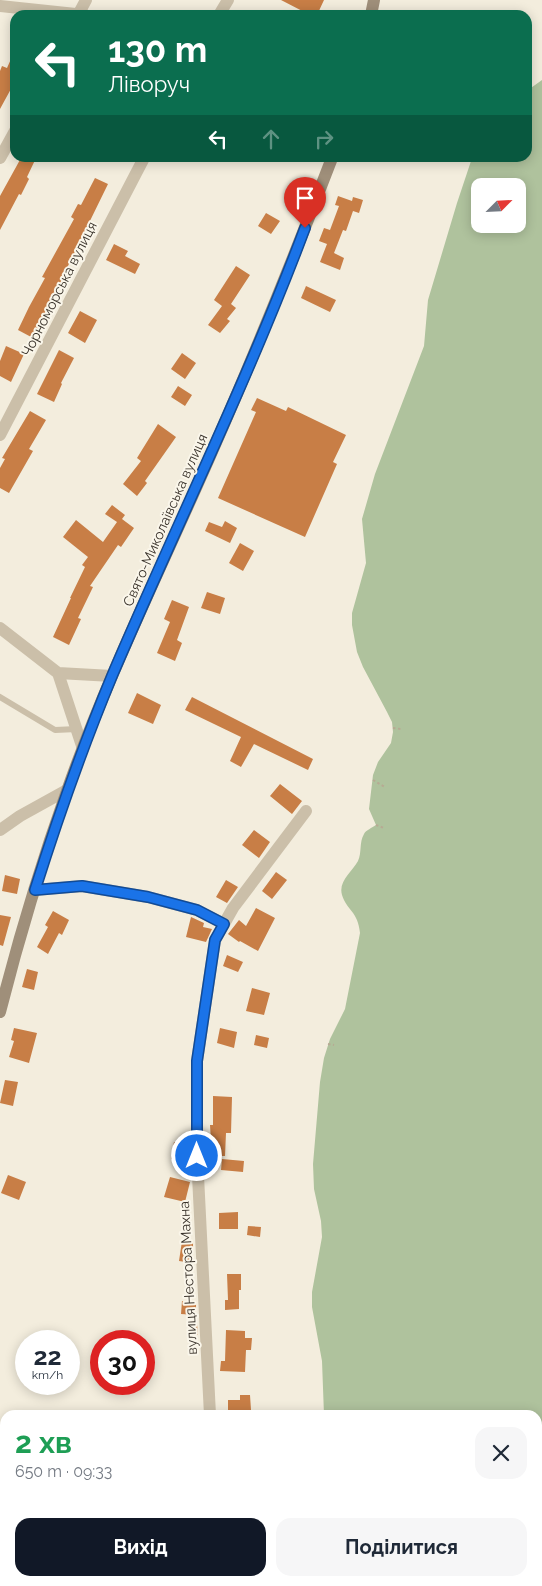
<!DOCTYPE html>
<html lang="uk">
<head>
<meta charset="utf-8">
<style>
	:root { --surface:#fff; --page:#f6f6f7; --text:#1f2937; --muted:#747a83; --accent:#111827 }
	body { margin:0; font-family:Raleway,sans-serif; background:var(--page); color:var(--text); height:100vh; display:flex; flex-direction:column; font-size:19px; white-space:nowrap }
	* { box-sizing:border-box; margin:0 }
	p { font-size:16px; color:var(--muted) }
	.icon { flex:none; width:28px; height:28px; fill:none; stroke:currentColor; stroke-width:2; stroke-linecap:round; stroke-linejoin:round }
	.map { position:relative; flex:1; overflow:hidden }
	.side { position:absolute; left:0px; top:1410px; width:542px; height:176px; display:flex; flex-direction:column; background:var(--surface); border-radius:15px 15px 0 0; box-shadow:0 2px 12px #0003 }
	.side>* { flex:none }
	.hud { position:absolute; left:10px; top:10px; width:522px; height:152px; border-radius:15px; box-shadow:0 2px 12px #0003; background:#0b6e4f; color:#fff; overflow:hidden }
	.needle { width:32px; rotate:66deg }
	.fabs { position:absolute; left:471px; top:178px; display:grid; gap:10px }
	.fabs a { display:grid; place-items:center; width:55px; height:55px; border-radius:10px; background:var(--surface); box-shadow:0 2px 12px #0003; font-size:25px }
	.speed { position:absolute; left:15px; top:1330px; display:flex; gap:10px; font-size:25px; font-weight:700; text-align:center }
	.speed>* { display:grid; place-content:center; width:65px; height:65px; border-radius:50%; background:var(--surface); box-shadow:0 2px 12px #0003; line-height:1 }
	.speed small { font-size:12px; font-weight:400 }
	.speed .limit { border:8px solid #d22; background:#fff; color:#111 }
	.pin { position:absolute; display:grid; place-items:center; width:42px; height:42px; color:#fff; margin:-51px -21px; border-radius:50% 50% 50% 0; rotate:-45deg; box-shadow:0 0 5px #0007 }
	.pin .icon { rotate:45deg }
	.me { position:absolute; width:55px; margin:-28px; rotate:0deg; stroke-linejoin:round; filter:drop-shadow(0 0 4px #0008) }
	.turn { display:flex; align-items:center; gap:18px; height:105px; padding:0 15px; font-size:22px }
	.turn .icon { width:65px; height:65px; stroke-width:2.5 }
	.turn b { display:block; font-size:35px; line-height:42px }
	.lanes { display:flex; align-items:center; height:48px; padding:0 15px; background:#0003; justify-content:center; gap:25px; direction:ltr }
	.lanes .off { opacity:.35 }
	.round { display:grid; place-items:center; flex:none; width:52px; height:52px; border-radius:15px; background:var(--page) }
	.overview { display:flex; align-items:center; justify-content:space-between; height:85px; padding:0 15px }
	h1 { font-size:30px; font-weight:700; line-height:38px; color:#1e9e55 }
	.action { display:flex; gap:10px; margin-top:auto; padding:10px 15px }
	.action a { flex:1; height:58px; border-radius:15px; background:var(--accent); color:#fff; font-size:20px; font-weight:700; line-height:58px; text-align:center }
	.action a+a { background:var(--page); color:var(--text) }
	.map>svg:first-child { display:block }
	.green { fill:#afc29d; fill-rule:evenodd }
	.building { fill:#c87e46 }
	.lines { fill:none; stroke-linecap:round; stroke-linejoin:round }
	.path { stroke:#b7aa93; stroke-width:2; stroke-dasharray:2.5 2.5; stroke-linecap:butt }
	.lane { stroke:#cbbfa9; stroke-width:6 }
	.street { stroke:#cbbfa9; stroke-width:12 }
	.secondary { stroke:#9f8f7a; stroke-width:12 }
	.route-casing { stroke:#114b97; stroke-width:12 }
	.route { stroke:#1a73e8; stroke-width:9 }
	.labels { text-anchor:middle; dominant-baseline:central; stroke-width:4; stroke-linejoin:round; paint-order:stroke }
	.street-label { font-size:14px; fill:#383129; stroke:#faf6ea }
</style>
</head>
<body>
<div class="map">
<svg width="542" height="1586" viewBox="0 0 542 1586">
	<rect width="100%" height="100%" fill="#f3eddd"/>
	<path class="green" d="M542,80V1586H306L307,1581H538V1415H324L322,1361L312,1307V1292L322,1237L321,1221L314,1189L313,1164L320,1082L324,1058L330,1039L345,1009L360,933C358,911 347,911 342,895C338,881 352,872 358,861C362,853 359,842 364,834C366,830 372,828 376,825L369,809L373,775L378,762L391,743L393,732L392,722L387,712L363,667L357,652L352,625V613L366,563L362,519L375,474L424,346L428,300L457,203L472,158H528V90ZM480,186H518V224H480Z"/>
	<path class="building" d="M281,0H324L317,15H310Z
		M15,50V89L12,87L0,109V71L2,66L7,68Z
		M21,158H36L27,177L29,179L21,195L19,194L0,230V196Z
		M95,178L108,184L66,270H67L38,326H39L33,338L18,330L29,307L45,278L42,277L74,219L71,217L78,204L81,205Z
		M338,196L352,201L353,197L363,200L359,213L353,211L346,231L343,230L334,253L344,258L340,270L320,262L327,244L319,241L324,228L330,230L339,206L335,205Z
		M266,213L280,221L271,234L258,226Z
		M114,244L128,251L125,256L140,264L135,274L106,260Z
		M236,266L250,275L231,304L236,308L227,319L230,321L220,333L208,325L222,306L214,300Z
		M306,286L336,300L330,312L301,298Z
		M80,311L97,320L85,343L68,333Z
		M6,346L24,354L11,382L0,376V361Z
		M59,350L74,358L61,383L62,384L54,402L37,394Z
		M182,353L196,363L185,379L171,369Z
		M178,386L192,395L185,406L171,397Z
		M257,398L286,411L288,407L346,435L333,462L337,464L305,537L218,498L256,412L251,410Z
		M30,411L46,420L29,449L33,451L9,493L0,488V468L5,459L2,458Z
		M158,424L176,437L145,481L147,483L137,496L123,484L141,461L137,458Z
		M112,505L125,515L122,519L134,528L121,547L118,545L90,586L93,587L78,618L81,619L69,645L53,637L71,598H70L85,567L82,565L88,557L63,537L76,520L103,542L117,522L105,514Z
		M225,521L237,528L230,543L205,531L209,522L222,527Z
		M240,543L254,551L243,571L229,563Z
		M207,592L225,598L220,614L201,608Z
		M172,600L189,607L177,640L182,643L175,661L157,653L170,622L164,619Z
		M137,693L161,705L153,724L128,713Z
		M192,697L313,759L308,770L254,744L241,767L230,761L241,737L185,710Z
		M280,784L302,801L292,814L270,796Z
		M254,830L270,842L259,858L242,845Z
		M276,872L287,880L272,899L262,891Z
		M5,875L20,879L17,894L2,891Z
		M226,880L238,887L227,903L216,897Z
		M256,908L275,918L258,951L240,941L239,942L228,934L239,920L246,926Z
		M53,911L69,920L62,935L59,933L48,954L37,947L48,927L45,925Z
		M0,915L11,917L3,946L0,945Z
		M191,917L204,923L203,927L212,929L206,942L186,937Z
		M227,955L243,962L238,972L223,966Z
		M27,969L38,972L34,990L22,987Z
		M252,988L270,993L264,1015L246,1011Z
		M14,1028L37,1033L29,1063L9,1057L14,1041L11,1040Z
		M220,1028L237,1032L234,1048L217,1043Z
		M256,1035L269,1038L267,1048L254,1045Z
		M5,1080L18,1082L13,1106L0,1103Z
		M213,1096L232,1097L231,1133H226L225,1156H212L210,1125H213Z
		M174,1142L189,1145L188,1163L171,1159Z
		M222,1159L244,1161L243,1172L221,1170Z
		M8,1175L26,1182L19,1200L1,1193Z
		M170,1177L190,1182L185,1202L164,1197Z
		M238,1212V1229H219V1213Z
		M248,1226L261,1227L260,1237L247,1235Z
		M182,1241L193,1243V1263L179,1261Z
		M227,1274H241V1290H239V1309L225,1310V1300H228Z
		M182,1301L196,1302V1315L181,1314Z
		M189,1324H197L198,1335H188Z
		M226,1330L245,1331V1338H252L251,1350H246L245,1372L220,1371L221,1361H225Z
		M240,1395H250L251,1410L228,1411V1400H240Z"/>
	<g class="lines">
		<path class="path" d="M393,728L401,729
			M373,780L385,787
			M376,825L384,828
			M328,1044L334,1045"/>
		<path class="lane" d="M0,697L55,730L77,729"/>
		<path class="street" d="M0,6L85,15
			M78,15L86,0
			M219,15L228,0
			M0,158L15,131
			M0,435L144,158
			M0,628L58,673L112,676
			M58,673L83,749
			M0,830L20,816L67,790
			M35,890L82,886L148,897L197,910L224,924
			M210,1415L197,1156V1061L215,940L233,908L306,811
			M234,1581L235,1586"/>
		<path class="secondary" d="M371,15L374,0
			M0,1012C19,937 41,864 67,791C103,688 151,589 195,490C244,381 289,270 332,158"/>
	</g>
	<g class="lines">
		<defs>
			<path id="route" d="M197,1156V1061L215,940L224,924L197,910L148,897L82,886L35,890C58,817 83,746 112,676C176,526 248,380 305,228"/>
		</defs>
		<use href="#route" class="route-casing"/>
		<use href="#route" class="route"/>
	</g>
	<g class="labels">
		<g class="street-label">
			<text transform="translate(59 289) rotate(-63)">Чорноморська вулиця</text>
			<text transform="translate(165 520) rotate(-66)">Свято-Миколаївська вулиця</text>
			<text transform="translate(188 1278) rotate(-93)">вулиця Нестора Махна</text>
		</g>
	</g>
</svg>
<div class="fabs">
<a><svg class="needle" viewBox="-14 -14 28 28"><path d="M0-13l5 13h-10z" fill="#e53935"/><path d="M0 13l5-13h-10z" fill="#747a83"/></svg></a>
</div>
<div class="speed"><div>22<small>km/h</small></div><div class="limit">30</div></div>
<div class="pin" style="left:305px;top:228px;background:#d93025"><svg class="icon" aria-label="arrive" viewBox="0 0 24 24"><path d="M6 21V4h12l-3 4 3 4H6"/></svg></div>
<svg class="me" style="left:197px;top:1156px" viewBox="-20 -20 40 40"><circle r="17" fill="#1a73e8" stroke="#fff" stroke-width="3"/><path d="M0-11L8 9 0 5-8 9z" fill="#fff"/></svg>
<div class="hud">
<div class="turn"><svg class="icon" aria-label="left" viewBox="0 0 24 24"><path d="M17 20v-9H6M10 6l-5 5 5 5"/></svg><div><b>130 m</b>Ліворуч</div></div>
<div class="lanes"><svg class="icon" aria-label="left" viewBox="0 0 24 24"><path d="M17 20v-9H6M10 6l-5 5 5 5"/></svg><svg class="icon off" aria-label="ahead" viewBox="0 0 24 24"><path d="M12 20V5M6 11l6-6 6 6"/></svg><svg class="icon off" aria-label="right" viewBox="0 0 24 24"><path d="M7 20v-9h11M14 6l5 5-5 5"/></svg></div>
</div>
<section class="side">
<div class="overview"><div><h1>2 хв</h1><p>650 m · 09:33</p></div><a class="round"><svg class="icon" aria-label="close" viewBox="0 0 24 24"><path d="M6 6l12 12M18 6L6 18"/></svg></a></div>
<div class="action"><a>Вихід</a><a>Поділитися</a></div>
</section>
</div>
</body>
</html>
